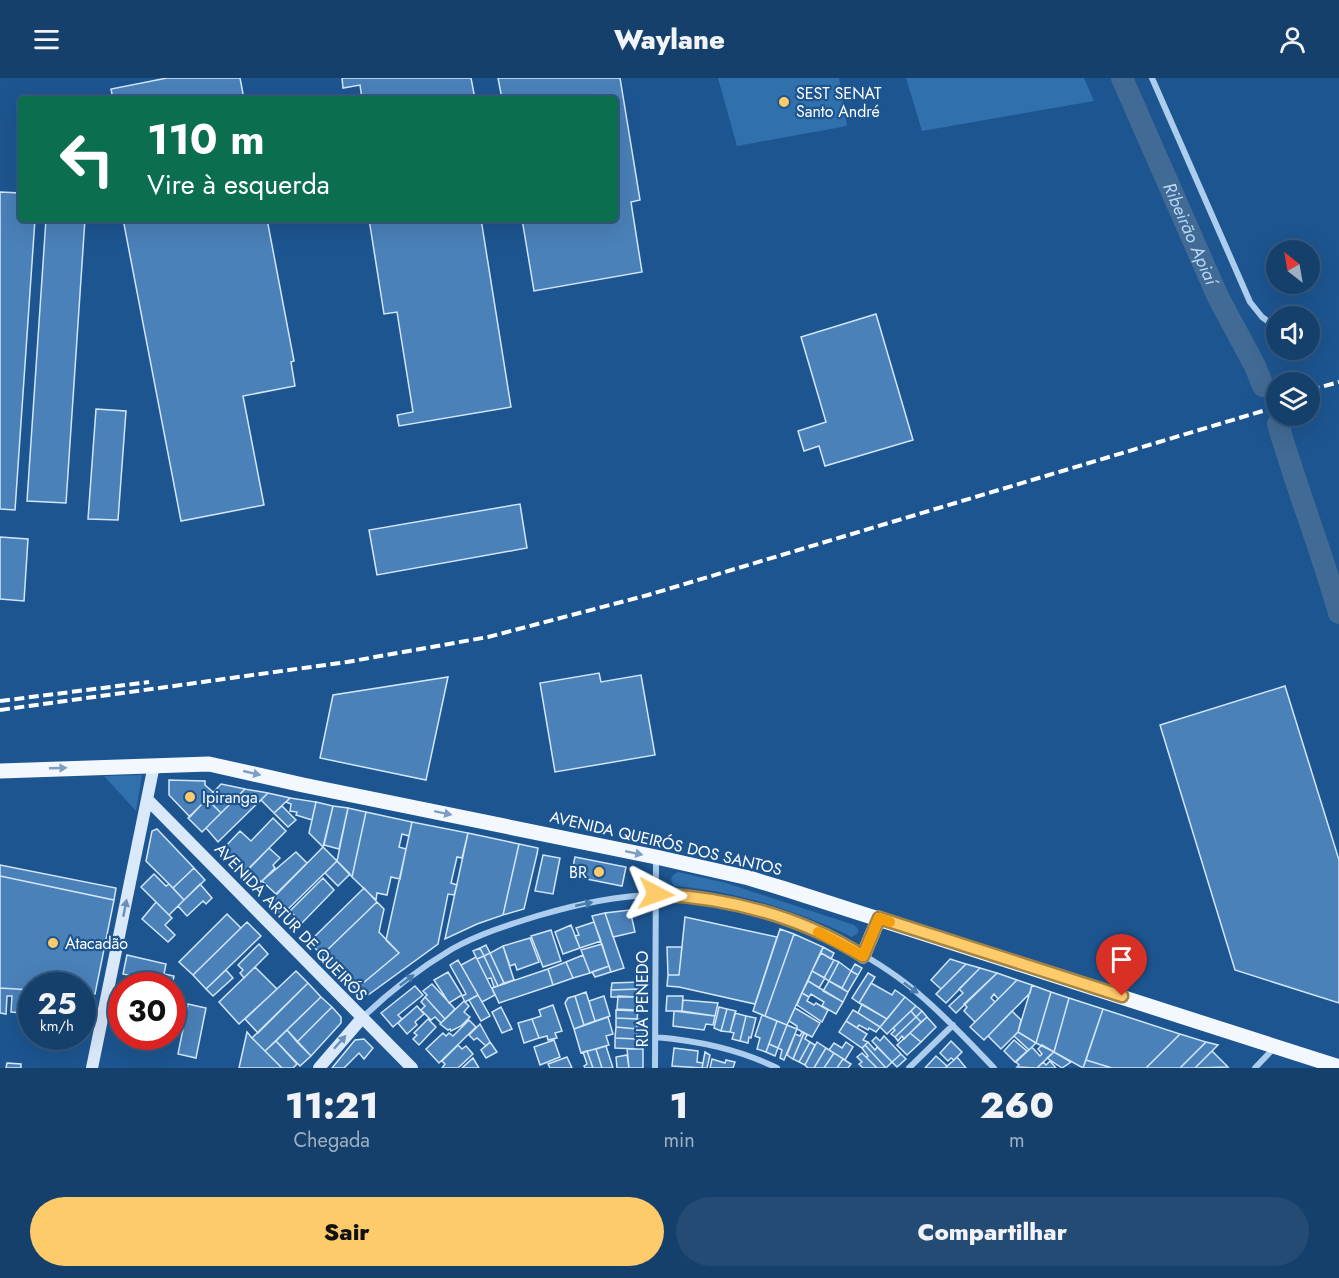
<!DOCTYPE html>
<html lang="pt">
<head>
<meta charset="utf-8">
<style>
	:root { --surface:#16406c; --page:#234b74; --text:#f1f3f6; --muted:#9eafc2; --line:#35597f; --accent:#fdcb6a }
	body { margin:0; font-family:Jost,sans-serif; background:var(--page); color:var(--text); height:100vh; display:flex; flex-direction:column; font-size:22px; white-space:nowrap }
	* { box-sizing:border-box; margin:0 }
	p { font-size:20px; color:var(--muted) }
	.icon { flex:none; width:33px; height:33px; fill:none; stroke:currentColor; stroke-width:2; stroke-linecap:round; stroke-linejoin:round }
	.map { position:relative; height:990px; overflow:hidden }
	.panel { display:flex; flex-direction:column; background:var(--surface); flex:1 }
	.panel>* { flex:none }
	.banner { position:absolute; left:18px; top:18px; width:600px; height:126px; border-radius:6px; box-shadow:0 6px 24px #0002,0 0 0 2px var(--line); background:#0b6e4f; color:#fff; overflow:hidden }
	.needle { width:39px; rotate:329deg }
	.controls { position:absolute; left:1266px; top:162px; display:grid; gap:12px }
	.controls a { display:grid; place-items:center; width:54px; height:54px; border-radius:50%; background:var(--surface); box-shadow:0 6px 24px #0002,0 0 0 2px var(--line); font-size:30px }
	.speed { position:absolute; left:18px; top:894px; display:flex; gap:12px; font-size:30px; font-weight:700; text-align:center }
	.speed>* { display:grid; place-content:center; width:78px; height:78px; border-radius:50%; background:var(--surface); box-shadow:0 6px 24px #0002,0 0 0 2px var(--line); line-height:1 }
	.speed small { font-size:15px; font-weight:400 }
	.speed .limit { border:9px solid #d22; background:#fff; color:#111 }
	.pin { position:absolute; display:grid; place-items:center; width:51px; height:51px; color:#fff; margin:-62px -26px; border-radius:50% 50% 50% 0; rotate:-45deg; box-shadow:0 0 6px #0007 }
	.pin .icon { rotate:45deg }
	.me { position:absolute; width:66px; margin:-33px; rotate:94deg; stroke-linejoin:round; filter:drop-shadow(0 0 4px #0008) }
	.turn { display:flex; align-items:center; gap:21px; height:126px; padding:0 30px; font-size:27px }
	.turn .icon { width:78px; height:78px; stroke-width:2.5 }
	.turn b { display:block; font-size:42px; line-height:51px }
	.eta { display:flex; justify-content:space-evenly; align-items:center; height:102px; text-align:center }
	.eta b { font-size:36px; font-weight:800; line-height:42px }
	.button { display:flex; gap:12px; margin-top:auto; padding:12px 30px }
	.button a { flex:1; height:69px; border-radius:36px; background:var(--accent); color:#111; font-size:24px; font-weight:800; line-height:69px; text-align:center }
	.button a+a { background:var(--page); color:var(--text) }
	header { display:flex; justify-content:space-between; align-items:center; height:78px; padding:0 30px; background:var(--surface); font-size:27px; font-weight:800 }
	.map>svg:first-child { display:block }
	.green { fill:#3070ad }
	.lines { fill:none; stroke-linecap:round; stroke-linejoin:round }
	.river { stroke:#416a94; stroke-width:22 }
	.building { fill:#4a81b8; stroke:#d2e6fa; stroke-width:1.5 }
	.street { stroke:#accdee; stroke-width:6 }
	.secondary { stroke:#d9e9fa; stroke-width:12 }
	.primary { stroke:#f3f8ff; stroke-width:15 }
	.rail { stroke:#fff; stroke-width:4; stroke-dasharray:10 4.5; stroke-linecap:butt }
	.oneway { fill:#7d9ec2 }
	.oneway2 { fill:#4879ac }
	.oneway3 { fill:#6890ba }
	.route-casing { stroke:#a48445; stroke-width:15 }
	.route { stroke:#fdcb6a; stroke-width:10 }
	.slow { stroke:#f59e0b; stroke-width:10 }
	.poi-dot { fill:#fdcb6a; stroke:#1d5590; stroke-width:2 }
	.labels { text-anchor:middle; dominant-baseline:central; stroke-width:4.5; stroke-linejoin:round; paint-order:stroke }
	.poi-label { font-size:16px; fill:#fff; stroke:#1d5590; text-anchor:start }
	.street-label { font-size:16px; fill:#fff; stroke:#1d5590 }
	.water-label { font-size:18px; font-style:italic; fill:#b8d7f5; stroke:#1d5590 }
</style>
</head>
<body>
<header><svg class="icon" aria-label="menu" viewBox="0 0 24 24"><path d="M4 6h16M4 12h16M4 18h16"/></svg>Waylane<svg class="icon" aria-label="person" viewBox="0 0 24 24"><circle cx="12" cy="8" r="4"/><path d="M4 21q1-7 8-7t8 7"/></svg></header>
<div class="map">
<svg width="1339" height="990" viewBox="0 0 1339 990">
	<rect width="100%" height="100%" fill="#1d5590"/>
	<path class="green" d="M718,0H839L847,48L737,68Z
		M906,0H1084L1094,23L922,53Z
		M142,697L136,733L104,698L141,697Z
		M678,794L726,805L854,847L858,851V855L852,859C796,832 736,813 674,808L671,802L673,797Z"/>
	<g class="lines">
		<g class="river">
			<path id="s1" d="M1122,0L1218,219L1255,288L1263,308"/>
			<path d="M1278,346C1296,409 1321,471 1339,535"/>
		</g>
	</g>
	<path class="building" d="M167,0H240L244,21H113L111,11Z
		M342,0H471L475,21H362L360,7L343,10Z
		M498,0H620L640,122L631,124L642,194L534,213L522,141H615V21H502Z
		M0,114L21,115V141H35L15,432L0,431Z
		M46,141H85L66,425L27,423Z
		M123,141H267L294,283L291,284L295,308L243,318L264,427L181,443Z
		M369,141H481L511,329L399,348L397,337L413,334L397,234L384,236Z
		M876,236L913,362L825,388L819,368L804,373L798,353L826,344L801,259Z
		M96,331L126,333L118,442L88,441Z
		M520,426L527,470L377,497L369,452Z
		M0,459L28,461L24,523L0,521Z
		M599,595L601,604L641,597L655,677L555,694L540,605Z
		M448,599L426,702L320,680L333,617Z
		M1285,608L1339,782V925L1235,892L1160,647Z
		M169,702L205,703V707L213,714L190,739L169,717Z
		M221,706L245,711L221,735L207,721Z
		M245,711L268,715L218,764L206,750Z
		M268,715L290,720L274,735L261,722Z
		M290,720L316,724L312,742L296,737L297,734L290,733L291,726L286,724Z
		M207,721L221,735L202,754L188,740Z
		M316,724L333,728L323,769L309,755Z
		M282,728L296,742L288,749L274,735Z
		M333,728L348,730L339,771L324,767Z
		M348,730L366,734L352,799L337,783Z
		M366,734L412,744L409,758L402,756L399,769L406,771L400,801L391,799L387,817L377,815L376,822L352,799Z
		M273,740L286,753L246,793L223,771L240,753L251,763Z
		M412,744L468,755L462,780L457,779L451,805L457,807L454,817L448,816L438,866L368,917H362L356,911L399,875L386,862Z
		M157,751L194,790L173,810L146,783L152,753Z
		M468,755L519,766L503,837L477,846L445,861Z
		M519,766L538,770L537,776L524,831L503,837Z
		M323,769L337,783L282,837L269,824Z
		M269,770L280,780L273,787L275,790L261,804L255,797L249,803L243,797Z
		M296,774L307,785L276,816L262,803Z
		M543,777L560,780L553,816L535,813Z
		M575,779L626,789L622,808L571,798Z
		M337,783L350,796L338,808L325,795Z
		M0,787L116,810L114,822L0,798Z
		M194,790L205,802L184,822L173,810Z
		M154,796L166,808L169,806L184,822L169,837L141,809Z
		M0,798L114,822L95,916L82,915V908H32V912L0,910Z
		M323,800L334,812L302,845L290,833Z
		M200,806L212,820L206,826L203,823L187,838L178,828Z
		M364,810L377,824L322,877L309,864Z
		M156,824L172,840L165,847L175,857L168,864L142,841Z
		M377,824L384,831L379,854L399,875L356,911L322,877Z
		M630,832L635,854L613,859L605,835Z
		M605,835L624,890L611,894L592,838Z
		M227,836L241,850L193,897L179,884Z
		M685,839L777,859L755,926L679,909L667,908L668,897H679Z
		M247,844L261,858L206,911L193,897Z
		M594,844L601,863L580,870L575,858L579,857L576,850Z
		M571,847L580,870L563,876L555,854Z
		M780,851L794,856L765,938L753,933Z
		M551,852L561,883L543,889L531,858Z
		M794,856L823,869L787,947L765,938Z
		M530,860L539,884L517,892L515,886L510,888L503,868Z
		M259,866L268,876L244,900L240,895L243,892L238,887Z
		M602,866L609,888L590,895L581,872Z
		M486,867L490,875L484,878L480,870Z
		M503,868L514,902L504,905L490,875Z
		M667,869H682L679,897H668Z
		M823,869L834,875L831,881L821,875Z
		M480,870L484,878L477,881L473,873Z
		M490,875L504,905L498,908L484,878Z
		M821,875L834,882L824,900L812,893Z
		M127,877L166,886L164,896L174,898L172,907L123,896Z
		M583,877L590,895L573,900L566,884Z
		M484,878L498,908L494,909L491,900L487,901L477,881Z
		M476,879L495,917L482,924L461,887Z
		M950,881L966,886L941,911L931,902Z
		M458,882L478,917L465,924L462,918L466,916L450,887Z
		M834,882L839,884L829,903L824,900Z
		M566,884L573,900L553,907L548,891Z
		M839,884L851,893L842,910L829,903Z
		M855,886L862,890L858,897L851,893Z
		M966,886L980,890L946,925L936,916Z
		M609,888L611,894L595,899L592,894Z
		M255,889L277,911L239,946L219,924Z
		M980,890L997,895L956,935L949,928L963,915L959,911Z
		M548,891L553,907L499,925L492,910Z
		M226,892L233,900L213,918L206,911Z
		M296,893L308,905L258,955L245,941Z
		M812,893L825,900L819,910L808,903Z
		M851,893L858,897L848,914L842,910Z
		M448,894L462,917L449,925L434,902Z
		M868,895L875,899L859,925L852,920Z
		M997,895L1017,902L998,921L994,916L991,920L995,924L975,944L964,933L967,929L964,926Z
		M1017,902L1032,907L1030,915L984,962L970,949Z
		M808,903L843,924L836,936L822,928L824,924L811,916L809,919L802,915Z
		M829,903L848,914L843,924L823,913Z
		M640,904V911L611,912L612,905Z
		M308,905L321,919L265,973L252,960Z
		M871,905L892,917L895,912L905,919L887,941L859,925Z
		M432,906L455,931L445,941L425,919L427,917L423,913Z
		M1032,907L1051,914L1036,965L1018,954Z
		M415,908L423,917L398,937L402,941L393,949L381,935Z
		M0,910L32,912V936L11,934L12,918H7L6,936L0,935Z
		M640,911V919H611V912Z
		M586,914L595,943L584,947L575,918Z
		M1051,914L1069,920L1054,974L1036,965Z
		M802,915L809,919L807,923L814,927L816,925L828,932L822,944L797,927Z
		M478,917L490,938L481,943L469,922Z
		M575,918L584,947L574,951L565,925L568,920Z
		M604,918L610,938L595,943L589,923Z
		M618,918L636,919L637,932L617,931Z
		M667,918H683L682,933H666Z
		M321,919L332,929L297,964L287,952Z
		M425,919L445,941L441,945L435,939L431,942L421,932L425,928L421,924Z
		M905,919L916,928L887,956L880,949Z
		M1069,920L1103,931L1083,990L1054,974Z
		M683,922L718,925L715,938L682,933Z
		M464,923L469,928L464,934L470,939L461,948L451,953L450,951L448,952L440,946Z
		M188,926L206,930L196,980L178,976Z
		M862,926L887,941L880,949L858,935Z
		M553,927L562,953L555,955L557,960L548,962L547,958L539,960L532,941L541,938L539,932Z
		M417,928L424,936L415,944L417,947L407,956L398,945Z
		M916,928L922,933L916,939L911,933Z
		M332,929L341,939V945L311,978L297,964Z
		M501,929L512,951L502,955L492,934Z
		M719,929L727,931L721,953L714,950Z
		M795,930L820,945L812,959L797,951V948L789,943Z
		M727,931L736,933L730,954L721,953Z
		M1103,931L1180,956L1146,990H1112L1086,982Z
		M616,932L638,933L637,941L616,940Z
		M853,932L858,935L880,949L876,954L869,950L868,952L859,947L857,950L846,943Z
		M674,933L715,938L713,947L706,946L704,952L673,948Z
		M911,933L916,939L895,959L891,956L895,952L893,950Z
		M922,933L927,939L921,944L916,939Z
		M1012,933L1021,942L1018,954L1001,971L988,958Z
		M735,935L746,938L740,963L732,961L734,955L730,954Z
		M762,937L777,943L766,974L757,971L760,960L755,958Z
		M746,938L756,940L751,960L749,959L748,965L740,963Z
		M608,939L613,956L606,958L609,967L581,975L574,951Z
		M916,939L921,944L904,961L902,958L898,963L895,959Z
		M927,939L936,949L921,964L910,955Z
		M616,940L637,941V951L616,949Z
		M428,941L436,949L419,967L413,961L417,957L414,955Z
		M532,941L539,960L524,965L518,945Z
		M637,941L643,942V951H637Z
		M469,942L476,949L439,985L426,971L443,955L446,958L449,955L453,958Z
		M777,943L787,947L778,970L769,966Z
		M846,943L867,956L863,962L868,964L862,970L839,954Z
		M480,946L490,964L486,968L477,960L474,962L469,957Z
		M787,947L797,951L784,982L780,980L782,972L778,970Z
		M616,949L637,951L636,961L615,960Z
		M637,951H643V961H636Z
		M287,952L311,978L300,988L276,963Z
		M247,954L252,960L282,990H239Z
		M802,954L804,955L793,981L787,977L795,956L800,958Z
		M1018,954L1036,965L1029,972L1014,958Z
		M804,955L807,957L805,961L810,964L799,984L793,981Z
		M910,955L921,964L907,977L897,967Z
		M1180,956L1206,964L1180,990H1146Z
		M129,958H148L146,971L127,967Z
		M884,958L901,976L892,984L872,963L876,959L880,963Z
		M615,960L636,961V971L615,970Z
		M364,961L373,970L364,981L359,975L344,990H332L355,962Z
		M636,961H643V971H636Z
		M554,962L560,979L540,987L534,969Z
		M1014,962L1027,973L1015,984L1004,973Z
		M276,963L297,986L293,990H282L265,973Z
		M951,963L962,974L954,982L951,980L948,983L940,975Z
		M490,964L497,974L486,980L481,972Z
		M810,964L815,967L805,987L799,984Z
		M817,964L826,970L814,990H808L805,987Z
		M846,964L853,969L845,982L829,972L834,965L842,970Z
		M868,964L875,972L877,969L892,984L886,990L865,967Z
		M1206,964L1218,967L1195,990H1180Z
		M769,966L778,970L775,978L766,974Z
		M458,967L462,971L466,968L473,976L458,990H442L445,986L442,983Z
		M865,967L886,990H877L866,979L868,978L862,970Z
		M1042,967L1054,974L1037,990L1017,989L1019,987L1016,984L1032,969L1040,978L1042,976L1038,971Z
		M606,968L613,990H602L596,971Z
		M674,970L698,973L697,984L703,985L702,990L672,988Z
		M826,970L834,975L824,990H814Z
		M596,971L602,990H593L587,973Z
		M627,971H643V990H629Z
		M587,973L593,990H585L584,988L587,986L583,974Z
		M1212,973L1228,989L1195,990Z
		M705,974L710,977L707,990H702Z
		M1054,974L1071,984L1062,990L1047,980Z
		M834,975L843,981L837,990H824Z
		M862,975L877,990H863L859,986L862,984L857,979Z
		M901,976L906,981L897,989L892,984Z
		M627,977L629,990H617L616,979Z
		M936,978L947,988L945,990H925Z
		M567,979L572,990H550L548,986Z
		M957,979L966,990H945L954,982Z
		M473,980L479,990H462Z
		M712,981L725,985L726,982L735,984L733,990H710Z
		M843,981L851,986L848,990H837Z
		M1086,982L1112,990H1083Z
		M1050,983L1056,990H1037L1043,984L1046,987Z
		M7,985L21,986V990H6Z"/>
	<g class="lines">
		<path class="street" d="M1152,0L1250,224L1262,239L1276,249
			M1310,255L1317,256
			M362,940C389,914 420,890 452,871C479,856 508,847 537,838C574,827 614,818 653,817C715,815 795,838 848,868C873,882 899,898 920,917C946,939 970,965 994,990
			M655,959C699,963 738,971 777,990
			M655,990L656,781
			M909,990L953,947
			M1255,990L1275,969"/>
		<path class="secondary" d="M147,721L412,990
			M92,990L154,687
			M319,990L362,940"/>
		<path class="primary" d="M0,693L209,686L303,707L656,779L749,800L785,811L1339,989
			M863,878L879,840"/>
		<path class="rail" d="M1310,312L1339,304
			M0,623L149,604
			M0,632L347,584L488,559L648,517L1276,329"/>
	</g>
	<defs><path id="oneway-solid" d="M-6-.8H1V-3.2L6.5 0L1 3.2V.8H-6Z" transform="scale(1.5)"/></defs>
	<g class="oneway">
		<use href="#oneway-solid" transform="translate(58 690) rotate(-2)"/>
		<use href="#oneway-solid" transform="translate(252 695) rotate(13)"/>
		<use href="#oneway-solid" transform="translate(443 735) rotate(12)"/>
		<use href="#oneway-solid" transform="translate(634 775) rotate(12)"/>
	</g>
	<g class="oneway2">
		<use href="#oneway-solid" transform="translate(584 826) rotate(-12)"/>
		<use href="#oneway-solid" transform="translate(407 902) rotate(-37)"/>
		<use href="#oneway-solid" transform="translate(911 910) rotate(37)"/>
	</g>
	<g class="oneway3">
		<use href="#oneway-solid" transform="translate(125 830) rotate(-79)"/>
		<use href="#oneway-solid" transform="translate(340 964) rotate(-48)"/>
	</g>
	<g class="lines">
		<defs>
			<path id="route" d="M656,816C729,820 800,838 863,878L879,840L1122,918"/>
		</defs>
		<use href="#route" class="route-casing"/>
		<use href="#route" class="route"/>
		<path class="slow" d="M818,854L863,878L879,840L890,844"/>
	</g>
	<g class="poi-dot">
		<circle cx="784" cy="24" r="6"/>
		<circle cx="190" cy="719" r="6"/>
		<circle cx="599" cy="794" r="6"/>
		<circle cx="53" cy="865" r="6"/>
	</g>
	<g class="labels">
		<g class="poi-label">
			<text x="796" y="15">SEST SENAT<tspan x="796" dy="18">Santo André</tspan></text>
			<text x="202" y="719">Ipiranga</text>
			<text x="587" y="794" text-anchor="end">BR</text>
			<text x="65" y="865">Atacadão</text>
		</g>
		<g class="street-label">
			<text transform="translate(666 765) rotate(13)">AVENIDA QUEIRÓS DOS SANTOS</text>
			<text transform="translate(291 844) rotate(46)">AVENIDA ARTUR DE QUEIRÓS</text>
			<text transform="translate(642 921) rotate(-90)">RUA PENEDO</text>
		</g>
		<g class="water-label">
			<text stroke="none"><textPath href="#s1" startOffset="170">Ribeirão Apiaí</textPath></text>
		</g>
	</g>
</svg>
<div class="controls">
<a><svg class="needle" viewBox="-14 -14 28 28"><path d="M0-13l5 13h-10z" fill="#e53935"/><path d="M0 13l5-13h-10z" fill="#9eafc2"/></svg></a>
<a><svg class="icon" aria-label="sound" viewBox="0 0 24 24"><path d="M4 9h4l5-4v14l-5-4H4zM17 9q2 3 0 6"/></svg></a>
<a><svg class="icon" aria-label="layers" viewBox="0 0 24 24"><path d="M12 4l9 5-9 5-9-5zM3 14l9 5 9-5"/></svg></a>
</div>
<div class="speed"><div>25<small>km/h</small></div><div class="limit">30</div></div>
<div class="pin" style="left:1122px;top:918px;background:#d93025"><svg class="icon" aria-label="arrive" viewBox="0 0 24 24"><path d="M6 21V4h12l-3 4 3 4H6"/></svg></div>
<svg class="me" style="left:656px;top:816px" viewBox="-20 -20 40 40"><path d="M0-17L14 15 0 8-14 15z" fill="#fdcb6a" stroke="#fff" stroke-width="4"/></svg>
<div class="banner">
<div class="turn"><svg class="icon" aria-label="left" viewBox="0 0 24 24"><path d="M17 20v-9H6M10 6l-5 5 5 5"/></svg><div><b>110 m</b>Vire à esquerda</div></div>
</div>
</div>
<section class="panel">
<div class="eta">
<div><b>11:21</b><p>Chegada</p></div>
<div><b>1</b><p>min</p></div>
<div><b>260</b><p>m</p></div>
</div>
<div class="button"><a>Sair</a><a>Compartilhar</a></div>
</section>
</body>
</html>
